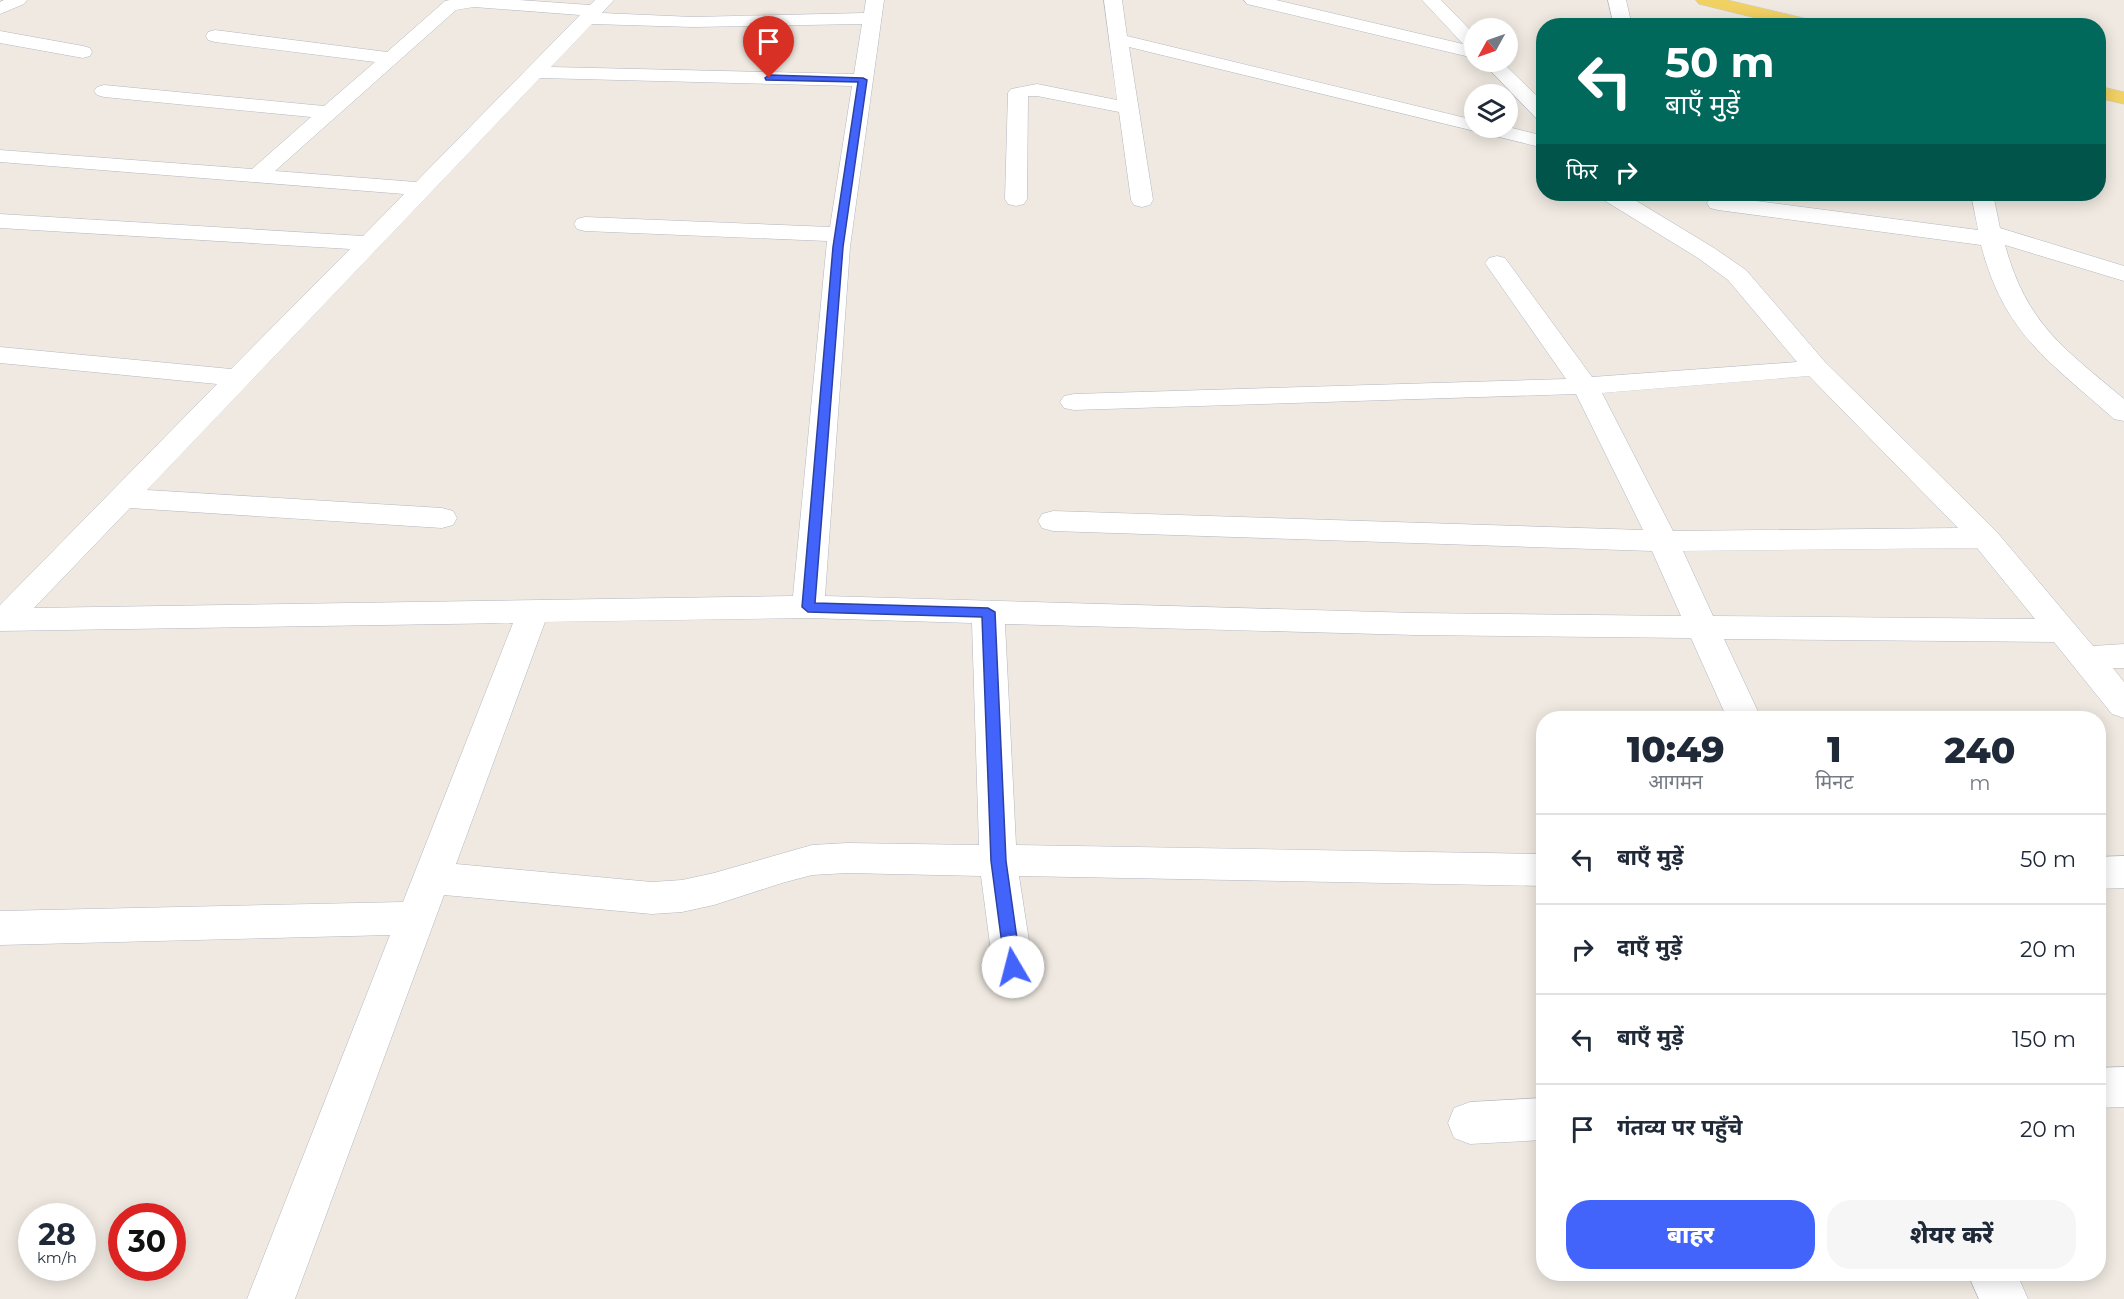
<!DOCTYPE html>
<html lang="hi">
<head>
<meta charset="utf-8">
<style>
	:root { --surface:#fff; --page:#f6f6f7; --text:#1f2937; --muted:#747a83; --line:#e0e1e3; --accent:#4264fb }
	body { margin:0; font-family:Montserrat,"Noto Sans Devanagari",sans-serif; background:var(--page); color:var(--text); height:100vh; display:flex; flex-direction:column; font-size:22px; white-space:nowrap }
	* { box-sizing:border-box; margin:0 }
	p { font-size:20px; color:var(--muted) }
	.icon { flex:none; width:33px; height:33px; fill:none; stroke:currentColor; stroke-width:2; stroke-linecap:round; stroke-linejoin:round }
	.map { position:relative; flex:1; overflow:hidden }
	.drawer { position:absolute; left:1536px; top:711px; width:570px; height:570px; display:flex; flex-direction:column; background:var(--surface); border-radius:24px; box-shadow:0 3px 15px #0003 }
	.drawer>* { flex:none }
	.top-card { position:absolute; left:1536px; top:18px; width:570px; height:183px; border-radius:24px; box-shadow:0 3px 15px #0003; background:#00695c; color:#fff; overflow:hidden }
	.needle { width:39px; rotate:230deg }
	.buttons { position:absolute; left:1464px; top:18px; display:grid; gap:12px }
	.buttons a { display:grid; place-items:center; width:54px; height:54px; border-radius:50%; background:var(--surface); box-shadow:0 3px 15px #0003; font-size:30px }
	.speed { position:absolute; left:18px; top:1203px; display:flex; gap:12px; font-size:30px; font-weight:700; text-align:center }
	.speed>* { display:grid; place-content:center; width:78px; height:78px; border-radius:50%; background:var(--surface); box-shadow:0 3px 15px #0003; line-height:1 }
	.speed small { font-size:15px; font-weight:400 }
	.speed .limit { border:9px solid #d22; background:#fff; color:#111 }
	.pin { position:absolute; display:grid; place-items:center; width:51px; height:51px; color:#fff; margin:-62px -26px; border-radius:50% 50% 50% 0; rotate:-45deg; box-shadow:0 0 6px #0007 }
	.pin .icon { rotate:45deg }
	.me { position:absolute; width:66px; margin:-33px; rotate:352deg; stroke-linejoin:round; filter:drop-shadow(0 0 4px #0008) }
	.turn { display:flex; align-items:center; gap:21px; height:126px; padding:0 30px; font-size:27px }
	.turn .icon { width:78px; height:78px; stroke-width:2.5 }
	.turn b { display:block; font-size:42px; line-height:51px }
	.then { display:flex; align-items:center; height:57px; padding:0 30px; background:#0003; gap:12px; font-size:22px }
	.eta { display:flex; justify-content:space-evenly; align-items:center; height:102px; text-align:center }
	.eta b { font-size:36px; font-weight:800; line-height:42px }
	.cta { display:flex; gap:12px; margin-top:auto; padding:12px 30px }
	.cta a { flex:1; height:69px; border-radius:24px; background:var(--accent); color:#fff; font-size:24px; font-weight:800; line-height:69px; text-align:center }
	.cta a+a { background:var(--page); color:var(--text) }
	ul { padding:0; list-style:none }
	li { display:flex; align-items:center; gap:18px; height:90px; padding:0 30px; border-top:2px solid var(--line) }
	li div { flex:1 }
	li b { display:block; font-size:22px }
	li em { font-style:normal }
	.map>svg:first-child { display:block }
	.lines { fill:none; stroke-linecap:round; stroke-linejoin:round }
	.minor-casing { stroke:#b4b7c1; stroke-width:1 }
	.primary-casing { stroke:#c9c9c9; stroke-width:1 }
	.minor { fill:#fff; fill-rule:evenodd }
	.primary { fill:#f2d163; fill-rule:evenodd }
	.route { fill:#4264fb; stroke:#2b41a3; stroke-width:1.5 }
</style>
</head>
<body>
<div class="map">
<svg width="2124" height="1299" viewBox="0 0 2124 1299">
	<rect width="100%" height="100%" fill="#efe9e1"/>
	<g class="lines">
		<defs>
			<path id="minor" d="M4,0H27L24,4L0,14V2Z
				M450,0H519L590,5L595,0H614L602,13L693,17L864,13L866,0H884L850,247L825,596L1415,613L1681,616L1652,551L1053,531L1042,528L1038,521L1042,514L1053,511L1643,530L1576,394L1074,410L1064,408L1060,402L1064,396L1074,394L1566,379L1485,263L1489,258L1497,256L1505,258L1592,377L1797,362L1728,280L1698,258L1602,199L1599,194H1625L1714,248L1746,270L1825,362L1996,531L2093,646L2124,644V668H2113L2124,682V718L2112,714L2054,642L1724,639L1761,718H1727L1691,638L1415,635L1005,624L1016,845L1544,854V886L1019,876L1033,967L1027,979L1013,985L999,979L993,967L981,876L847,873L812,875L782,883L714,905L682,912L652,914L444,895L295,1299H247L390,935L0,945V911L403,902L513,623L0,631V605L217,384L0,363V347L231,369L350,249L0,228V214L363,236L404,194L0,162V150L252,169L311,117L104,97L97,95L94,91L97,87L104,85L324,106L375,62L215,42L208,40L206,36L208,32L215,30L387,52L445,1ZM474,7L580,15L416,182L275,171L456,10ZM592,24L693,27L862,24L854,74L551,67ZM540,78L852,86L830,227L585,217L577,219L574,224L577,229L585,231L827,241L793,596L34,608L130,508L442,528L453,525L457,518L453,511L442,508L147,490ZM1809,376L1958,528L1673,531L1602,393ZM1977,548L2035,619L1713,616L1683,551ZM808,618L972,623L979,845L847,843L812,845L714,873L682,880L652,882L456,864L545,622Z
				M1104,0H1122L1127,36L1474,120V128L1508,127L1544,136V148L1129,47L1153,200L1150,205L1142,207L1134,205L1131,200L1119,112L1037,96H1028L1027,199L1024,204L1016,206L1008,204L1005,199L1008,93L1011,89L1037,84L1117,100Z
				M1244,0H1276L1463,44L1422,0H1441L1474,34V58L1247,4Z
				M1608,0H1626L1632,26H1614Z
				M0,31L83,46L90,48L92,52L90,56L83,58L0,43Z
				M1482,62H1502L1544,103V121L1537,119Z
				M1971,194H1993L2000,228L2124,266V281L2005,245C2027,325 2064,348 2124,399V421L2114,419C2050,362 2004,334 1981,245L1718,210L1710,208L1707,203L1710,198L1718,196L1978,230Z
				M2124,856V888L2098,889V857Z
				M2124,1067V1107L2098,1108V1068Z
				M1544,1098V1140L1470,1144L1454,1138L1448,1123L1454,1108L1470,1102Z
				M1968,1274H2017L2028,1299H1979Z"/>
			<path id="primary" d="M1696,0H1727L1820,22L1823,26H1789L1699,4Z
				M2098,86L2124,92V104L2098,98Z"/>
		</defs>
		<use href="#minor" class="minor-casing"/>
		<use href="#primary" class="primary-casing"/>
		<use href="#minor" class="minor"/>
		<use href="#primary" class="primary"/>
	</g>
	<path class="route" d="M769,75L863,78L867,80L843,247L815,603L988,608L995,612L1006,861L1021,967L1019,972L1013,975L1007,972L1005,967L991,861L982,617L808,612L802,607L833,247L858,82L766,80L765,78Z"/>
</svg>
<div class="buttons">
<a><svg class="needle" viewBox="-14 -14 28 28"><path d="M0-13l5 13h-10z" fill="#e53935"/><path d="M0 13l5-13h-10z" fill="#747a83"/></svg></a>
<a><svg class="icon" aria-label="layers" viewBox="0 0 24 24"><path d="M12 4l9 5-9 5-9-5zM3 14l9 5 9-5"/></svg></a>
</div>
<div class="speed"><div>28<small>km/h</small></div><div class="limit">30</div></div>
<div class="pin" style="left:769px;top:78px;background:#d93025"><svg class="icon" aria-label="arrive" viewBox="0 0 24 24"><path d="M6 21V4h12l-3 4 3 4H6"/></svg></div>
<svg class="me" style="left:1013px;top:967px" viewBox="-20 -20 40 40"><circle r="19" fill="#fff"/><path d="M0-13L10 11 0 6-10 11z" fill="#4264fb"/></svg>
<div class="top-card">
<div class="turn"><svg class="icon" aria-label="left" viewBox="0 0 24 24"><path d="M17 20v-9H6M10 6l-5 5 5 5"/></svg><div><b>50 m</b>बाएँ मुड़ें</div></div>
<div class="then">फिर<svg class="icon" aria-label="right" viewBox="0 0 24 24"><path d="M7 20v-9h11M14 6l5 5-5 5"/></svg></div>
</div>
<section class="drawer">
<div class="eta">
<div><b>10:49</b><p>आगमन</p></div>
<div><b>1</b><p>मिनट</p></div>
<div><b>240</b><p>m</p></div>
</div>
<ul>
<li><svg class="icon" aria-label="left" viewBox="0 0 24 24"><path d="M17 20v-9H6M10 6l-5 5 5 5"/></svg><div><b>बाएँ मुड़ें</b></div><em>50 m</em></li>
<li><svg class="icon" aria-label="right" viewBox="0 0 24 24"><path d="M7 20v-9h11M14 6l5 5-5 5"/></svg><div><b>दाएँ मुड़ें</b></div><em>20 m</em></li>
<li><svg class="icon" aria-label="left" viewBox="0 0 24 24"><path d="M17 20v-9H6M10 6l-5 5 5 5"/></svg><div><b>बाएँ मुड़ें</b></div><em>150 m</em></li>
<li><svg class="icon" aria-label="arrive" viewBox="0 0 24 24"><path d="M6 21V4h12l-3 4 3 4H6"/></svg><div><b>गंतव्य पर पहुँचे</b></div><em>20 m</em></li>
</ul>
<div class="cta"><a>बाहर</a><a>शेयर करें</a></div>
</section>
</div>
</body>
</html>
